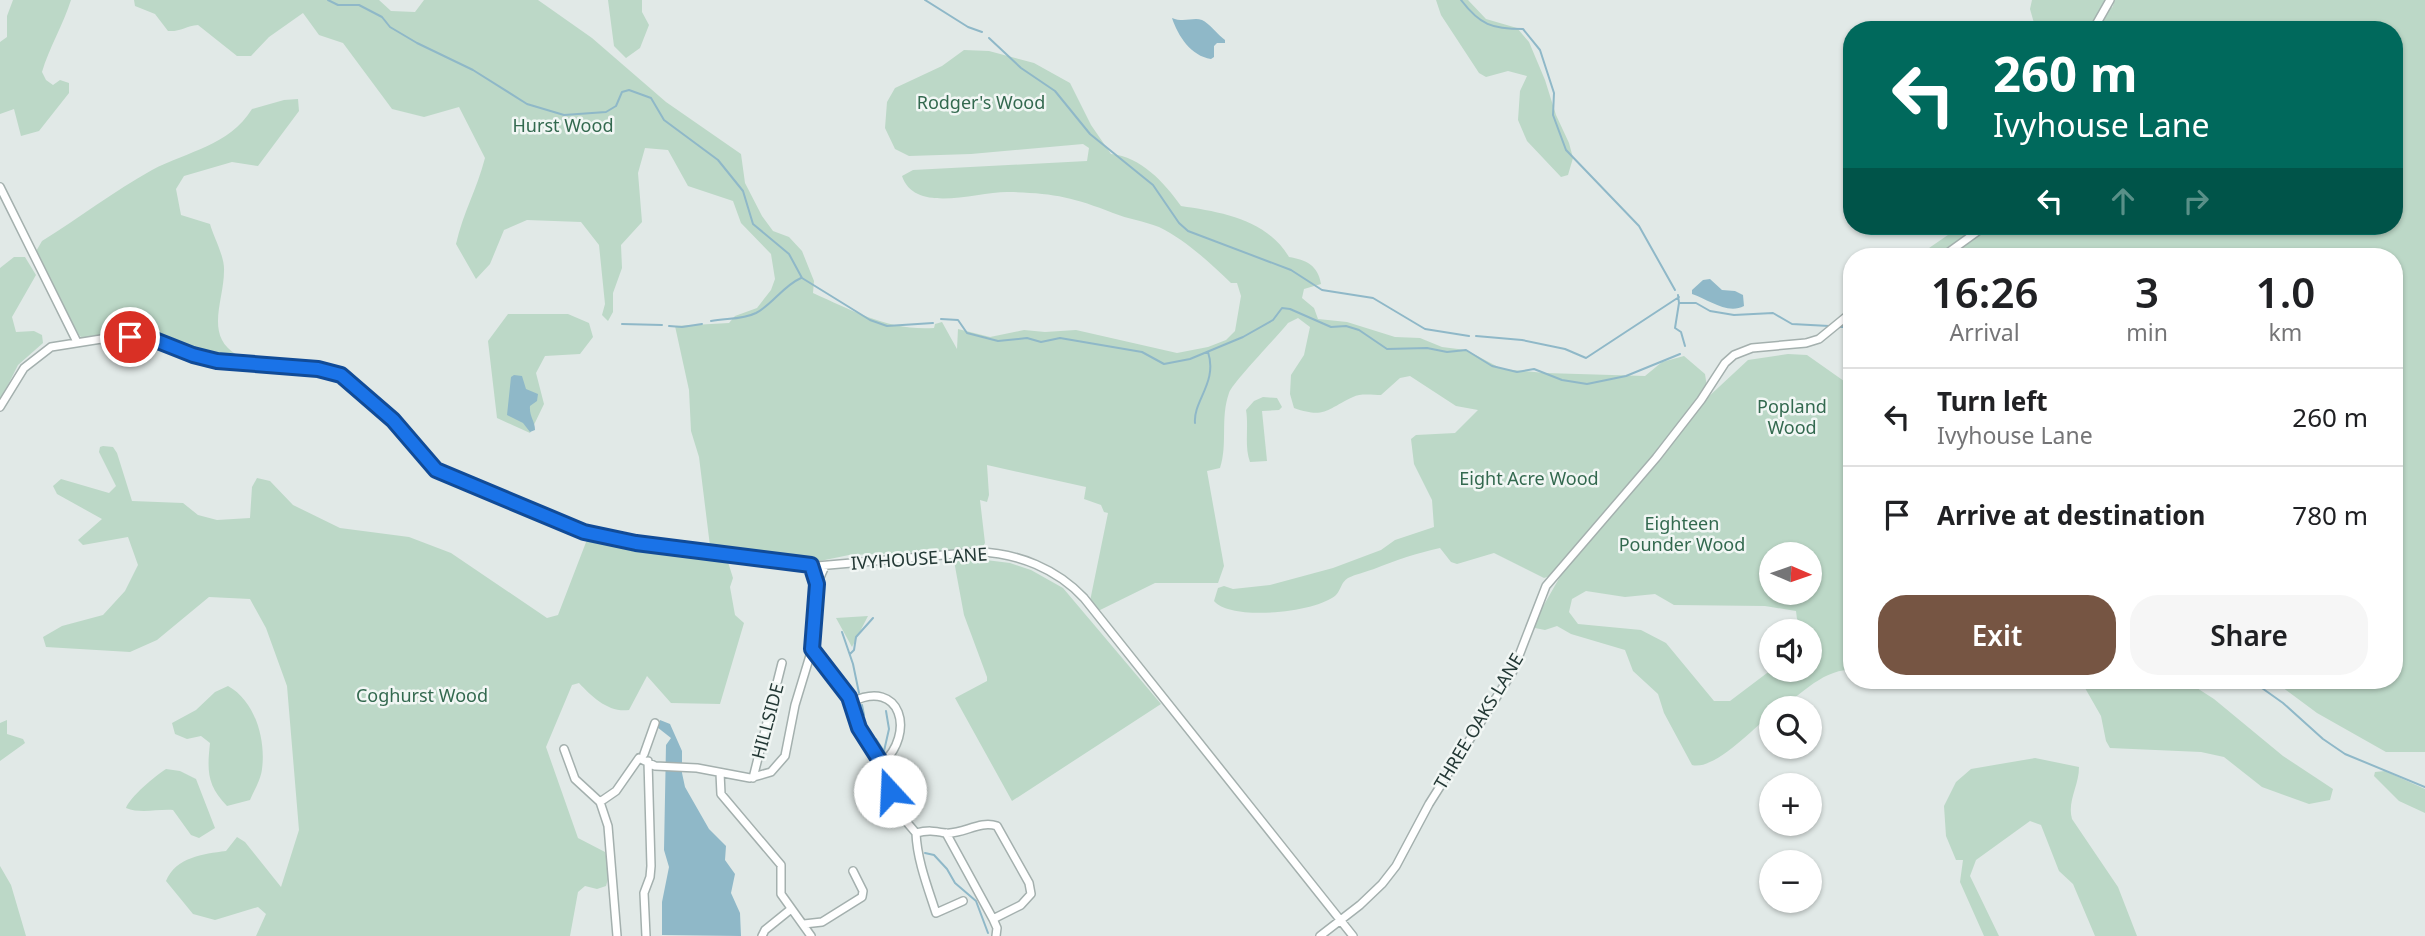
<!DOCTYPE html>
<html lang="en">
<head>
<meta charset="utf-8">
<style>
	:root { --surface:#fff; --page:#f6f6f6; --text:#202124; --muted:#757577; --line:#e0e0e0; --accent:#765543 }
	body { margin:0; font-family:"Noto Sans",sans-serif; background:var(--page); color:var(--text); height:100vh; display:flex; flex-direction:column; font-size:26px; white-space:nowrap }
	* { box-sizing:border-box; margin:0 }
	p { font-size:23px; color:var(--muted) }
	.icon { flex:none; width:38px; height:38px; fill:none; stroke:currentColor; stroke-width:2; stroke-linecap:round; stroke-linejoin:round }
	.map { position:relative; flex:1; overflow:hidden }
	.details { position:absolute; left:1843px; top:248px; width:560px; height:441px; display:flex; flex-direction:column; background:var(--surface); border-radius:28px; box-shadow:0 2px 5px #0004 }
	.details>* { flex:none }
	.guide { position:absolute; left:1843px; top:21px; width:560px; height:214px; border-radius:28px; box-shadow:0 2px 5px #0004; background:#00695c; color:#fff; overflow:hidden }
	.needle { width:46px; rotate:92deg }
	.buttons { position:absolute; left:1759px; top:542px; display:grid; gap:14px }
	.buttons a { display:grid; place-items:center; width:63px; height:63px; border-radius:50%; background:var(--surface); box-shadow:0 2px 5px #0004; font-size:35px }
	.pin { position:absolute; display:grid; place-items:center; width:60px; height:60px; color:#fff; margin:-30px; border:4px solid #fff; border-radius:50%; box-shadow:0 2px 7px #0007 }
	.me { position:absolute; width:77px; margin:-38px; rotate:340deg; stroke-linejoin:round; filter:drop-shadow(0 0 5px #0008) }
	.turn { display:flex; align-items:center; gap:24px; height:147px; padding:0 35px; font-size:32px }
	.turn .icon { width:91px; height:91px; stroke-width:2.5 }
	.turn b { display:block; font-size:49px; line-height:60px }
	.lanes { display:flex; align-items:center; height:66px; padding:0 35px; background:#0003; justify-content:center; gap:35px; direction:ltr }
	.lanes .off { opacity:.35 }
	.eta { display:flex; justify-content:space-evenly; align-items:center; height:119px; text-align:center }
	.eta b { font-size:42px; font-weight:600; line-height:49px }
	.primary-button { display:flex; gap:14px; margin-top:auto; padding:14px 35px }
	.primary-button a { flex:1; height:80px; border-radius:28px; background:var(--accent); color:#fff; font-size:28px; font-weight:600; line-height:80px; text-align:center }
	.primary-button a+a { background:var(--page); color:var(--text) }
	ul { padding:0; list-style:none }
	li { display:flex; align-items:center; gap:21px; height:98px; padding:0 35px; border-top:2px solid var(--line) }
	li div { flex:1 }
	li b { display:block; font-size:26px }
	li em { font-style:normal }
	.map>svg:first-child { display:block }
	.green { fill:#bcd8c7; fill-rule:evenodd }
	.water { fill:#8fb8c8 }
	.lines { fill:none; stroke-linecap:round; stroke-linejoin:round }
	.stream { stroke:#8fb8c8; stroke-width:2 }
	.minor-casing { stroke:#a4b0ae; stroke-width:10 }
	.minor { stroke:#fff; stroke-width:7 }
	.route-casing { stroke:#114b97; stroke-width:18 }
	.route { stroke:#1a73e8; stroke-width:12 }
	.labels { text-anchor:middle; dominant-baseline:central; stroke-width:5; stroke-linejoin:round; paint-order:stroke }
	.park-label { font-size:18px; fill:#33694f; stroke:#f1f6f4 }
	.street-label { font-size:18px; fill:#233835; stroke:#f1f6f4 }
</style>
</head>
<body>
<div class="map">
<svg width="2425" height="936" viewBox="0 0 2425 936">
	<rect width="100%" height="100%" fill="#e1e9e7"/>
	<path class="green" d="M13,0H71C63,25 49,48 42,72L46,80L53,85L60,80L69,83V93L39,131L21,136L14,109L0,114V42L7,37V16Z
		M134,0H379L391,11L415,12L424,0H538L592,38L666,102L741,154L745,183L762,216L773,231L789,237L802,251L814,281L813,293C853,311 889,331 934,328L935,324L942,322L957,349L958,329L990,337L1024,330L1045,332L1076,330L1177,353L1208,347L1226,340L1235,331L1241,296L1237,283H1231C1209,262 1187,241 1159,227C1144,221 1128,219 1113,213C1073,197 1052,193 1009,192C978,191 915,215 902,176L913,170L1087,161L1089,148L1083,144L971,154L909,156L895,149L885,128L887,102L895,88L942,66L964,50L989,51L1034,63L1070,83L1091,125L1111,154C1141,157 1164,182 1181,206C1221,212 1266,219 1289,257C1306,260 1318,265 1321,284L1304,289L1302,298L1314,308L1318,319L1347,322L1395,337L1420,338L1442,347L1466,350L1502,369L1545,373L1645,376L1662,362L1684,356L1705,374L1707,387L1677,429L1553,575L1544,578L1494,553L1457,564L1451,562L1440,548C1417,553 1396,560 1374,569C1366,572 1356,574 1348,578C1341,582 1341,590 1336,595C1318,612 1232,622 1214,601L1218,588L1224,586L1233,589L1270,585L1333,568L1381,550L1395,540L1434,527L1432,500L1414,464L1411,439L1416,435L1455,433L1478,410L1456,406L1410,376L1400,378L1381,395C1373,395 1360,393 1353,397C1327,409 1325,419 1294,408L1290,394L1291,375L1304,355L1310,327L1298,318L1288,323C1278,336 1233,382 1229,393C1220,418 1228,444 1220,468L1207,471L1224,566L1218,583H1155L1098,611L1090,601L1108,513L1104,512L1101,505L1084,499L1086,487L987,465L989,495L987,502L980,500L985,543L981,550L849,555L820,561L710,546L699,457L691,431L689,390L675,326L729,323L735,316L757,308L771,290L775,279L771,254L741,223L733,201L688,186L668,150L645,148L638,173L642,222L621,245L622,268L613,293V312L608,321L602,315L605,304L599,245L581,222L527,220L504,230L490,264L476,279L456,244C463,213 477,189 485,158L459,107L424,117L392,109L343,43L319,35L303,13L269,37L251,56H237L198,25C186,26 180,32 168,31L155,14L135,6Z
		M608,0H642V12L649,25L640,48L626,58L614,46Z
		M1436,0H1468L1486,19L1517,28L1529,42L1545,80L1556,115L1569,143L1573,158L1568,175L1561,177L1527,141L1518,120L1520,91L1527,76L1508,71L1486,77L1479,73L1441,15Z
		M2032,0H2108L2112,8L2115,0H2425V752H2386L2317,713L2274,681H2394V257H1916L1961,226H2394V30H2036L2030,9Z
		M298,99L299,111L258,166L232,162L184,176L176,189L181,215L210,224C214,238 225,257 224,271C224,301 204,336 237,355L238,361L208,368L181,359L165,345L130,340L89,345L79,335L35,253L42,241C79,218 114,191 152,170C188,151 229,146 252,109L284,100Z
		M14,257H25L36,275L12,317L16,332L34,331L42,335L43,343L18,365L0,401V268Z
		M508,314H568L589,323L593,337L580,354L545,356L536,373L544,404L530,433L497,418L488,341Z
		M1788,354L1807,355L1851,386V670C1816,669 1792,709 1771,709V714C1754,728 1714,771 1692,765L1664,713L1658,694L1633,671L1625,650L1571,634L1557,626L1545,630L1535,628L1533,624L1561,575L1661,459L1706,399L1748,360ZM1771,555H1810V593H1771ZM1586,591L1625,597L1655,594L1674,605L1765,606L1796,611L1797,619L1810,632V670H1771L1730,701H1714L1666,643L1641,630L1578,624L1569,612L1572,599Z
		M1263,397L1277,398L1282,407L1279,410L1262,411L1267,461L1250,462C1244,446 1249,427 1246,410L1254,401Z
		M103,446L113,447L117,453L132,501L183,503L198,515L217,520L250,518L252,487L257,478L270,481L293,505L340,528L409,537L451,553L547,618L558,615L588,537L727,559L733,578L730,587L735,615L744,623L720,704L671,703L647,676L629,710C609,713 592,697 579,683L572,685L546,747L578,838L605,852L610,872L606,886L597,889L585,886L578,892L570,936H256L266,914L258,907L215,920L193,914L166,881C176,857 203,854 226,851L237,837L245,842L281,887L299,830L287,686L266,628L250,599L209,597L157,640L130,652L46,647L43,637L62,626L103,615L125,591L138,565L128,537L83,545L78,540L102,519L57,494L53,486L61,479L109,493L116,486L99,452L100,447Z
		M986,560L1010,563L1031,570L1063,588L1161,704L1012,801L955,698L987,681V677L964,615L954,561Z
		M868,616L852,647L836,618Z
		M2081,681H2186L2214,699L2283,756L2333,789L2330,800L2309,804L2262,787L2224,757L2201,752L2110,748L2106,741L2101,716Z
		M228,686C255,701 266,739 262,769C261,779 254,791 250,800L227,806C207,785 207,771 210,743L201,736L187,739L175,734L172,723L196,710L215,692Z
		M7,720V734L23,739L25,743L0,761V723Z
		M2035,758L2079,767C2079,786 2067,801 2072,819L2118,887L2137,936H2095L2073,884L2059,871L2041,825L2030,821L1976,860L1970,876L1999,936H1984L1960,882L1963,860H1956L1946,836L1944,806L1956,782L1971,769Z
		M166,769L180,771L196,779L215,828L199,838L191,835L173,810C156,809 141,814 126,808C130,797 155,776 166,769Z
		M2385,771L2425,789V813L2399,801L2374,776L2375,772Z
		M0,866L11,885L26,936H0Z"/>
	<path class="water" d="M1172,18C1184,23 1193,17 1202,20C1209,23 1218,35 1225,40V43H1217L1214,46V57L1211,59C1191,56 1178,36 1172,18Z
		M1710,279L1722,290L1735,291L1743,295L1744,306C1727,315 1708,299 1692,294V290L1703,280Z
		M514,375L522,376L526,389L538,394L537,401L530,406C529,416 535,421 535,430L530,432L523,423L507,415L511,377Z
		M660,720L670,724L682,751V773L685,787L709,829L726,846L725,860L735,874L731,893L740,913L741,936L662,935V902L669,867L664,850L666,745L671,738L657,727Z"/>
	<g class="lines">
		<path class="stream" d="M328,0L338,5H359L382,17L390,27L417,43L473,70L527,104L564,115L606,112L616,106L622,92L629,90L651,98L664,120L718,160L743,191L753,224L789,254L802,278L870,320L887,326L933,323
			M925,0L968,27L982,32
			M1461,0C1480,25 1492,29 1523,29L1540,50L1554,93L1553,115L1566,150L1639,226L1675,290
			M989,38L1021,68L1055,91L1090,134L1153,185L1179,223L1188,231L1291,270L1322,290L1373,298L1425,329L1469,336
			M1678,295L1679,303H1696L1710,311L1734,315L1773,313L1792,324L1829,326
			M1679,303L1675,328L1681,332L1685,346
			M941,319L958,320L967,333L998,341L1027,338L1041,342L1060,338L1142,352L1164,364L1190,359L1243,337L1273,320L1282,308L1290,309L1331,327L1346,326L1359,330L1387,349L1427,348L1447,352L1466,350L1492,366L1517,372L1534,369L1562,380L1587,384L1626,376L1680,354
			M711,321C726,318 742,320 756,313C773,304 783,286 801,278
			M622,324L662,325
			M669,326L682,327L702,324
			M1839,327H1852
			M1476,336L1522,340L1565,349L1586,358L1679,297
			M1195,423C1193,401 1218,382 1208,352
			M842,632L853,664L859,693
			M850,654L854,650L856,637L873,618
			M2252,681L2283,703L2323,739L2345,754L2425,787
			M862,705L864,715
			M876,739L885,753
			M884,751L889,729L886,711
			M893,765L900,788L913,802
			M925,853L934,855L947,869L955,883L976,901L988,933"/>
		<defs>
			<path id="minor" d="M2093,30L2110,0
				M0,187L77,342
				M1942,257L1985,226
				M0,407L24,368L51,347L114,337L145,336L193,355L217,361L318,369L341,375L360,389L409,436L436,470L593,535L817,566L978,552C1018,553 1057,569 1084,598L1353,936
				M825,566L817,584L812,649L847,693L859,728L882,764L893,806L916,833C928,830 934,831 945,833C963,835 979,820 997,826L1029,883L1031,894L1021,905L993,919
				M852,702C901,678 916,733 882,764
				M564,749L575,779L600,802L616,791L639,758L655,766L697,768L750,778L771,772L785,756L795,705L812,649
				M644,754L655,723
				M720,773L721,794L781,865V894L811,936
				M753,778L782,663
				M600,802L608,826L617,936
				M916,833C917,860 928,888 936,913L963,901
				M946,833L993,919L997,928L996,936
				M804,924L822,922L862,897L863,891L853,871
				M646,936L644,893L650,877L651,866L648,761
				M762,936L765,930L791,909
				M1320,936L1360,905L1382,884L1396,866L1429,804L1513,671L1546,586L1656,458L1701,400L1725,363L1734,355L1752,348L1806,343L1819,339L1852,312"/>
		</defs>
		<use href="#minor" class="minor-casing"/>
		<use href="#minor" class="minor"/>
	</g>
	<g class="lines">
		<defs>
			<path id="route" d="M130,337L145,336L193,355L217,361L318,369L341,375L393,420L436,470L584,532L636,543L811,565L817,584L812,649L849,697L859,728L882,764L890,791"/>
		</defs>
		<use href="#route" class="route-casing"/>
		<use href="#route" class="route"/>
	</g>
	<g class="labels">
		<g class="park-label">
			<text x="981" y="102">Rodger's Wood</text>
			<text x="563" y="125">Hurst Wood</text>
			<text x="1792" y="406">Popland<tspan x="1792" dy="21">Wood</tspan></text>
			<text x="1529" y="478">Eight Acre Wood</text>
			<text x="1682" y="523">Eighteen<tspan x="1682" dy="21">Pounder Wood</tspan></text>
			<text x="422" y="695">Coghurst Wood</text>
		</g>
		<g class="street-label">
			<text transform="translate(919 558) rotate(-4)">IVYHOUSE LANE</text>
			<text transform="translate(767 721) rotate(-75)">HILLSIDE</text>
			<text transform="translate(1478 721) rotate(-59)">THREE OAKS LANE</text>
		</g>
	</g>
</svg>
<div class="buttons">
<a><svg class="needle" viewBox="-14 -14 28 28"><path d="M0-13l5 13h-10z" fill="#e53935"/><path d="M0 13l5-13h-10z" fill="#757577"/></svg></a>
<a><svg class="icon" aria-label="sound" viewBox="0 0 24 24"><path d="M4 9h4l5-4v14l-5-4H4zM17 9q2 3 0 6"/></svg></a>
<a><svg class="icon" aria-label="search" viewBox="0 0 24 24"><circle cx="10" cy="10" r="6"/><path d="M15 15l6 6"/></svg></a>
<a>+</a>
<a>−</a>
</div>
<div class="pin" style="left:130px;top:337px;background:#d93025"><svg class="icon" aria-label="arrive" viewBox="0 0 24 24"><path d="M6 21V4h12l-3 4 3 4H6"/></svg></div>
<svg class="me" style="left:890px;top:791px" viewBox="-20 -20 40 40"><circle r="19" fill="#fff"/><path d="M0-13L10 11 0 6-10 11z" fill="#1a73e8"/></svg>
<div class="guide">
<div class="turn"><svg class="icon" aria-label="left" viewBox="0 0 24 24"><path d="M17 20v-9H6M10 6l-5 5 5 5"/></svg><div><b>260 m</b>Ivyhouse Lane</div></div>
<div class="lanes"><svg class="icon" aria-label="left" viewBox="0 0 24 24"><path d="M17 20v-9H6M10 6l-5 5 5 5"/></svg><svg class="icon off" aria-label="ahead" viewBox="0 0 24 24"><path d="M12 20V5M6 11l6-6 6 6"/></svg><svg class="icon off" aria-label="right" viewBox="0 0 24 24"><path d="M7 20v-9h11M14 6l5 5-5 5"/></svg></div>
</div>
<section class="details">
<div class="eta">
<div><b>16:26</b><p>Arrival</p></div>
<div><b>3</b><p>min</p></div>
<div><b>1.0</b><p>km</p></div>
</div>
<ul>
<li><svg class="icon" aria-label="left" viewBox="0 0 24 24"><path d="M17 20v-9H6M10 6l-5 5 5 5"/></svg><div><b>Turn left</b><p>Ivyhouse Lane</p></div><em>260 m</em></li>
<li><svg class="icon" aria-label="arrive" viewBox="0 0 24 24"><path d="M6 21V4h12l-3 4 3 4H6"/></svg><div><b>Arrive at destination</b></div><em>780 m</em></li>
</ul>
<div class="primary-button"><a>Exit</a><a>Share</a></div>
</section>
</div>
</body>
</html>
